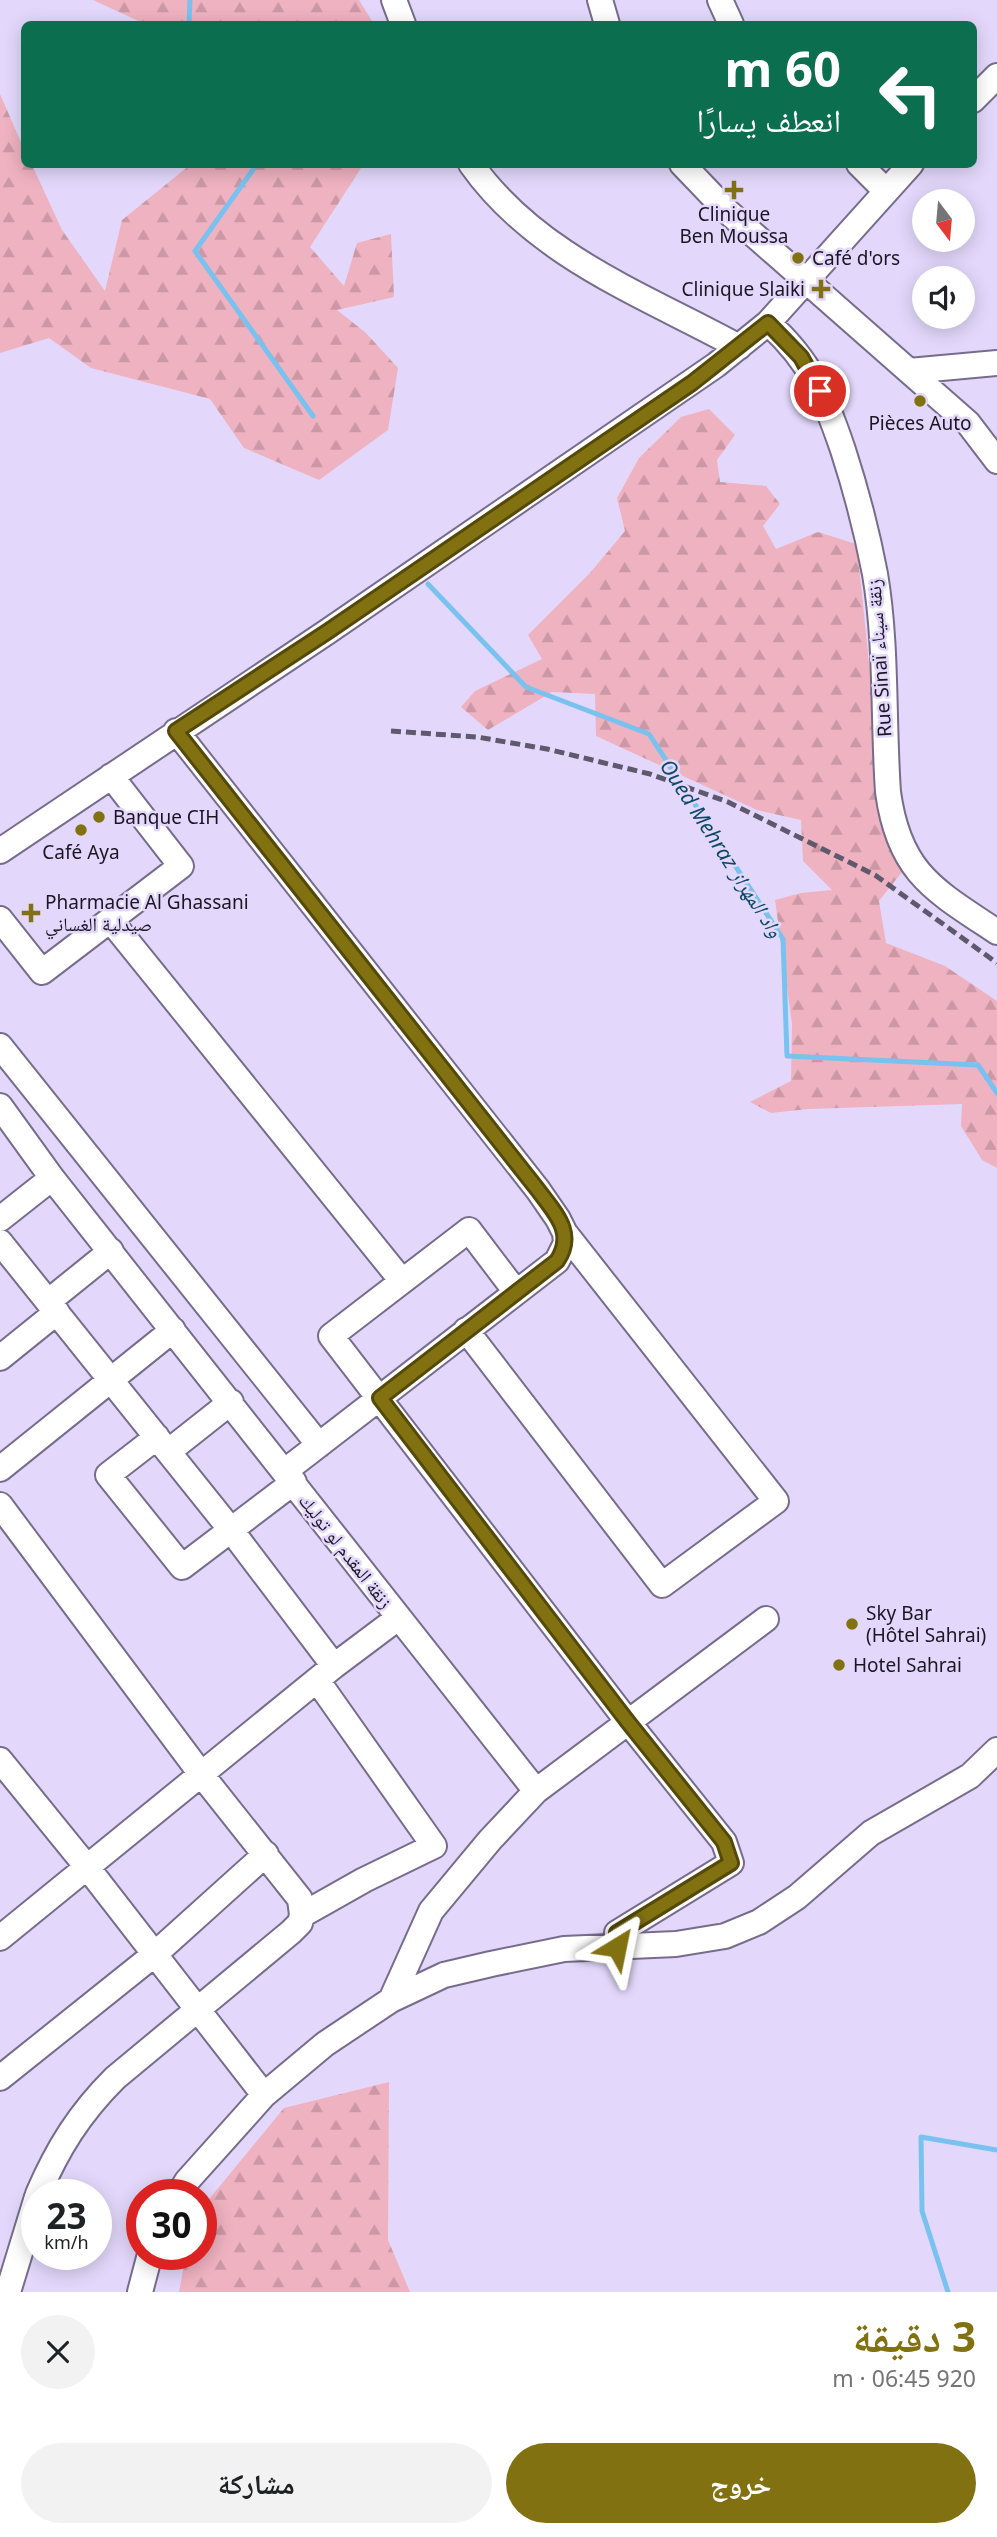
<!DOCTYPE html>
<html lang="ar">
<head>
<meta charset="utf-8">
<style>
	:root { --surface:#fff; --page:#f2f2f2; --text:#202124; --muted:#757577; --accent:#827111 }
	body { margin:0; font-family:"Noto Sans","Noto Naskh Arabic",sans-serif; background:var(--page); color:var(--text); direction:rtl; height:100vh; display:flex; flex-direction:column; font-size:26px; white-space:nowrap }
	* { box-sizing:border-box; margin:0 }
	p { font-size:23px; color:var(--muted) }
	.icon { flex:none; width:38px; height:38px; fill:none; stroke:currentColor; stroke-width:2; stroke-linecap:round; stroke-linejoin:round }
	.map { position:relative; height:2292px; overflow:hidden; direction:ltr }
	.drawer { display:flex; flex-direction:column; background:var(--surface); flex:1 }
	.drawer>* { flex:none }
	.hud { position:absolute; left:21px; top:21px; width:956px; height:147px; border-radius:10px; box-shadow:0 4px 18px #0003; direction:rtl; background:#0b6e4f; color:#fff; overflow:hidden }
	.needle { width:46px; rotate:164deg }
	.tools { position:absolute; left:912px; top:189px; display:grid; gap:14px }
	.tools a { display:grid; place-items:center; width:63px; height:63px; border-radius:50%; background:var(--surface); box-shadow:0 4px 18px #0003; font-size:35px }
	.speed { position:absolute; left:21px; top:2179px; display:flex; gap:14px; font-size:35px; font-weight:700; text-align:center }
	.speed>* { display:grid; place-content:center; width:91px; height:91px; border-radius:50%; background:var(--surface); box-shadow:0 4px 18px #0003; line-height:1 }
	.speed small { font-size:18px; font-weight:400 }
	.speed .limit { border:10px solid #d22; background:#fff; color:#111 }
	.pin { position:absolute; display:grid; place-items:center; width:60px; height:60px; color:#fff; margin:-30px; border:4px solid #fff; border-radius:50%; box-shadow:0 2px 7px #0007 }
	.me { position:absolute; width:77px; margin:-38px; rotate:35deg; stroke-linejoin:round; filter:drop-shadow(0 0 5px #0008) }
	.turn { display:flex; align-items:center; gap:24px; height:147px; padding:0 21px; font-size:32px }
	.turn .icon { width:91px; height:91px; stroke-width:2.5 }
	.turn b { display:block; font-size:49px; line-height:60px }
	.round { display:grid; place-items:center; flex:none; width:74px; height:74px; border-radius:37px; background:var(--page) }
	.head { display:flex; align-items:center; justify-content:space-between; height:119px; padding:0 21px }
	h1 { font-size:42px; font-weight:700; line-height:52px; color:var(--accent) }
	.cta { display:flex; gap:14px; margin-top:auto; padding:14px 21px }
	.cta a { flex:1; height:80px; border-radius:42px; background:var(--accent); color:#fff; font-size:28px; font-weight:700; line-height:80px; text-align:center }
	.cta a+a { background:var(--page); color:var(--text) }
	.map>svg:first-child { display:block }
	.forest { fill:url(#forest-firs) }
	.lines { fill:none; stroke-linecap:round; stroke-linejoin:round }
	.stream { stroke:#79c2f0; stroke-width:5 }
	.minor-casing { stroke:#776c8b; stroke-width:28 }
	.minor { stroke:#fff; stroke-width:24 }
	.rail { stroke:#5f596d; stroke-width:5; stroke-dasharray:10 5; stroke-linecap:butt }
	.route-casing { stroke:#54490b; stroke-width:18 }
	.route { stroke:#827111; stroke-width:12 }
	.poi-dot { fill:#827111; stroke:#e3d8fb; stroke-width:2.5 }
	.labels { text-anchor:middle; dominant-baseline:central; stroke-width:5; stroke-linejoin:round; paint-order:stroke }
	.poi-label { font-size:19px; fill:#1a1622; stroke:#e3d8fb; text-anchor:start }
	.street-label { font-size:19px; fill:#1a1622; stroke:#e3d8fb }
	.water-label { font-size:21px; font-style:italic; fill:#0d4967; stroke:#e3d8fb }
</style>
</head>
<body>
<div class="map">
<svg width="997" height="2292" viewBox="0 0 997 2292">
	<defs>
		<pattern id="forest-firs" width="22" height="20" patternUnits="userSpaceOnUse" patternTransform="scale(1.75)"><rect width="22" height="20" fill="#efb2c0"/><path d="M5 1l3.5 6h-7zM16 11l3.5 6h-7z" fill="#cc98a5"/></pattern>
	</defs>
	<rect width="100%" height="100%" fill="#e3d8fb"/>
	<path class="forest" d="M93,0H359L372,21L370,24H145Z
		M0,94L24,149V164L32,165L62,230L105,291L122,220L190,165H363L310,247L344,286L357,243L391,234L394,297L337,310L366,333L398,368L388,430L319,480L244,448L210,399L91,368L49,338L0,353Z
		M709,409L735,435L717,460L720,482L766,486L780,504L763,526L776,549L818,532L856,544C866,617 869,690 883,762C889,797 898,832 906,867L879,901L886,943L945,966L997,1001V1168L982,1160L961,1126L962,1104L808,1109L771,1113L750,1102L791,1081L792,1024L775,900L801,893L832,890L803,861L801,820L757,810L596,736L595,694L552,692L488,730L461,707L475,691L542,659L528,635L590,573L625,531L617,498L639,458L681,417Z
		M389,2082L388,2240L410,2292H179L186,2254H201V2209L284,2108Z"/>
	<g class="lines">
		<path class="stream" d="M189,24L190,0
			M257,164L195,251L313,416
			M428,584L526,687L649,734L783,939L787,1056L978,1065L997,1093
			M948,2292L922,2211L921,2137L997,2150"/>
		<defs>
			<path id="minor" d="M394,0L403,24
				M600,0L607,24
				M720,0L731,24
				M973,100L997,76
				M471,164C536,256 644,295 739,347
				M682,164L728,212L968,423L997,461
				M859,164L886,191
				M768,323C811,361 825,397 843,450C856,490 867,532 875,574C887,644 883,721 888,792C899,873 934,890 997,932
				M909,371L997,363
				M176,731L538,1190L558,1219L565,1233L776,1501L662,1585L466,1330
				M0,851L327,632L716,365L768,323L911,164
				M0,919L42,972L181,866L111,776
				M111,921L402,1281
				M0,1046L319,1445
				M0,1106L52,1178L536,1791
				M0,1219L52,1178
				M0,1242L231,1530L334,1666
				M516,1292L469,1230L331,1336L628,1722L724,1842L731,1863L617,1933V1947
				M49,1301L111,1251
				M0,1358L57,1312
				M157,1437L108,1475L182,1567L294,1482
				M169,1451L231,1402
				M0,1469L173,1330
				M285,1471L557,1261L566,1243L565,1233
				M0,1505L201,1774L300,1899L302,1915
				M0,1760L87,1867L264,2095
				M0,1938L334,1666L398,1618
				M391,2000L431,1911L490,1840L536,1791L766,1619
				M0,2078L155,1954L266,1854
				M38,2194C58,2148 79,2114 115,2078L291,1932L300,1923L302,1915L364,1880L434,1846L317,1680
				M179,2194L187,2181L264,2095L325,2044L391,2000L444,1975L491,1964L564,1949L676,1944L725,1936L759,1922L797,1897L871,1833L970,1776L997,1750
				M8,2292L37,2197
				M140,2292L150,2254"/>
		</defs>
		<use href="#minor" class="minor-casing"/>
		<use href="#minor" class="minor"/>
		<path class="rail" d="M391,731L477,737L547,749L650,774L728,802L875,875L997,963"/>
	</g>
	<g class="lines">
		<defs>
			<path id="route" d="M617,1947V1933L731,1863L724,1842L628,1722L380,1398L557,1261C576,1233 555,1213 538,1190L176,731L327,632L692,383L768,323L801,357L820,391"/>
		</defs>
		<use href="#route" class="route-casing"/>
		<use href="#route" class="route"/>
	</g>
	<g class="poi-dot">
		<path d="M730.5 179.5h7v7h7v7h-7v7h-7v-7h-7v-7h7z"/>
		<circle cx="798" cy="258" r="7"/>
		<path d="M817.5 278.5h7v7h7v7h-7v7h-7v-7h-7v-7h7z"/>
		<circle cx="920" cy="401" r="7"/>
		<circle cx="99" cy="817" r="7"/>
		<circle cx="81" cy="830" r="7"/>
		<path d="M27.5 902.5h7v7h7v7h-7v7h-7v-7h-7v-7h7z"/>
		<circle cx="852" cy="1624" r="7"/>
		<circle cx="839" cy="1665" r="7"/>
	</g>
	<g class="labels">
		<g class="poi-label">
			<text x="734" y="214" text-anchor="middle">Clinique<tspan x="734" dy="22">Ben Moussa</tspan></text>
			<text x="812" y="258">Café d'ors</text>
			<text x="805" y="289" text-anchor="end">Clinique Slaiki</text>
			<text x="920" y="423" text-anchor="middle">Pièces Auto</text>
			<text x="113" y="817">Banque CIH</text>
			<text x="81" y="852" text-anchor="middle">Café Aya</text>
			<text x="45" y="902">Pharmacie Al Ghassani<tspan x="45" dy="22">صيدلية الغساني</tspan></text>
			<text x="866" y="1613">Sky Bar<tspan x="866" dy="22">(Hôtel Sahrai)</tspan></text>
			<text x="853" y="1665">Hotel Sahrai</text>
		</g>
		<g class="street-label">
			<text transform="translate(879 658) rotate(-94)">Rue Sinaï زنقة سيناء</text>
			<text transform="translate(346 1551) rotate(52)">زنقة المقدم لو توليك</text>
		</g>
		<g class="water-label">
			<text transform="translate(722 848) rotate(57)">Oued Mehraz واد المهراز</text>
		</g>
	</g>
</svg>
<div class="tools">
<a><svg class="needle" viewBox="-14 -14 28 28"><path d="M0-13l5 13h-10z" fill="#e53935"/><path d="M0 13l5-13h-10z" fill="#757577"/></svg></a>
<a><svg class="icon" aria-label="sound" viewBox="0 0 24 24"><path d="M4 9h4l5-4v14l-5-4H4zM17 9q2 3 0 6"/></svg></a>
</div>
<div class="speed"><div>23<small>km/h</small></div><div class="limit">30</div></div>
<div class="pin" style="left:820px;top:391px;background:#d93025"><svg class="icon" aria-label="arrive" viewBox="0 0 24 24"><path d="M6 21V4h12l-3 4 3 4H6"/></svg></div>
<svg class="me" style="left:617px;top:1947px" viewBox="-20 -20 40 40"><path d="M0-17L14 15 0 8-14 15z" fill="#827111" stroke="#fff" stroke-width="4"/></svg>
<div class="hud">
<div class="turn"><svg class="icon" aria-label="left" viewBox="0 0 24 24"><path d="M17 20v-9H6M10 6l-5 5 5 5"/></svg><div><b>60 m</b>انعطف يسارًا</div></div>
</div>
</div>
<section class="drawer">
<div class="head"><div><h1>3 دقيقة</h1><p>920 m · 06:45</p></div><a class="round"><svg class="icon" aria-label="close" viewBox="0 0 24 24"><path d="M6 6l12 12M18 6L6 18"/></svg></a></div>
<div class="cta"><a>خروج</a><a>مشاركة</a></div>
</section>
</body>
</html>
